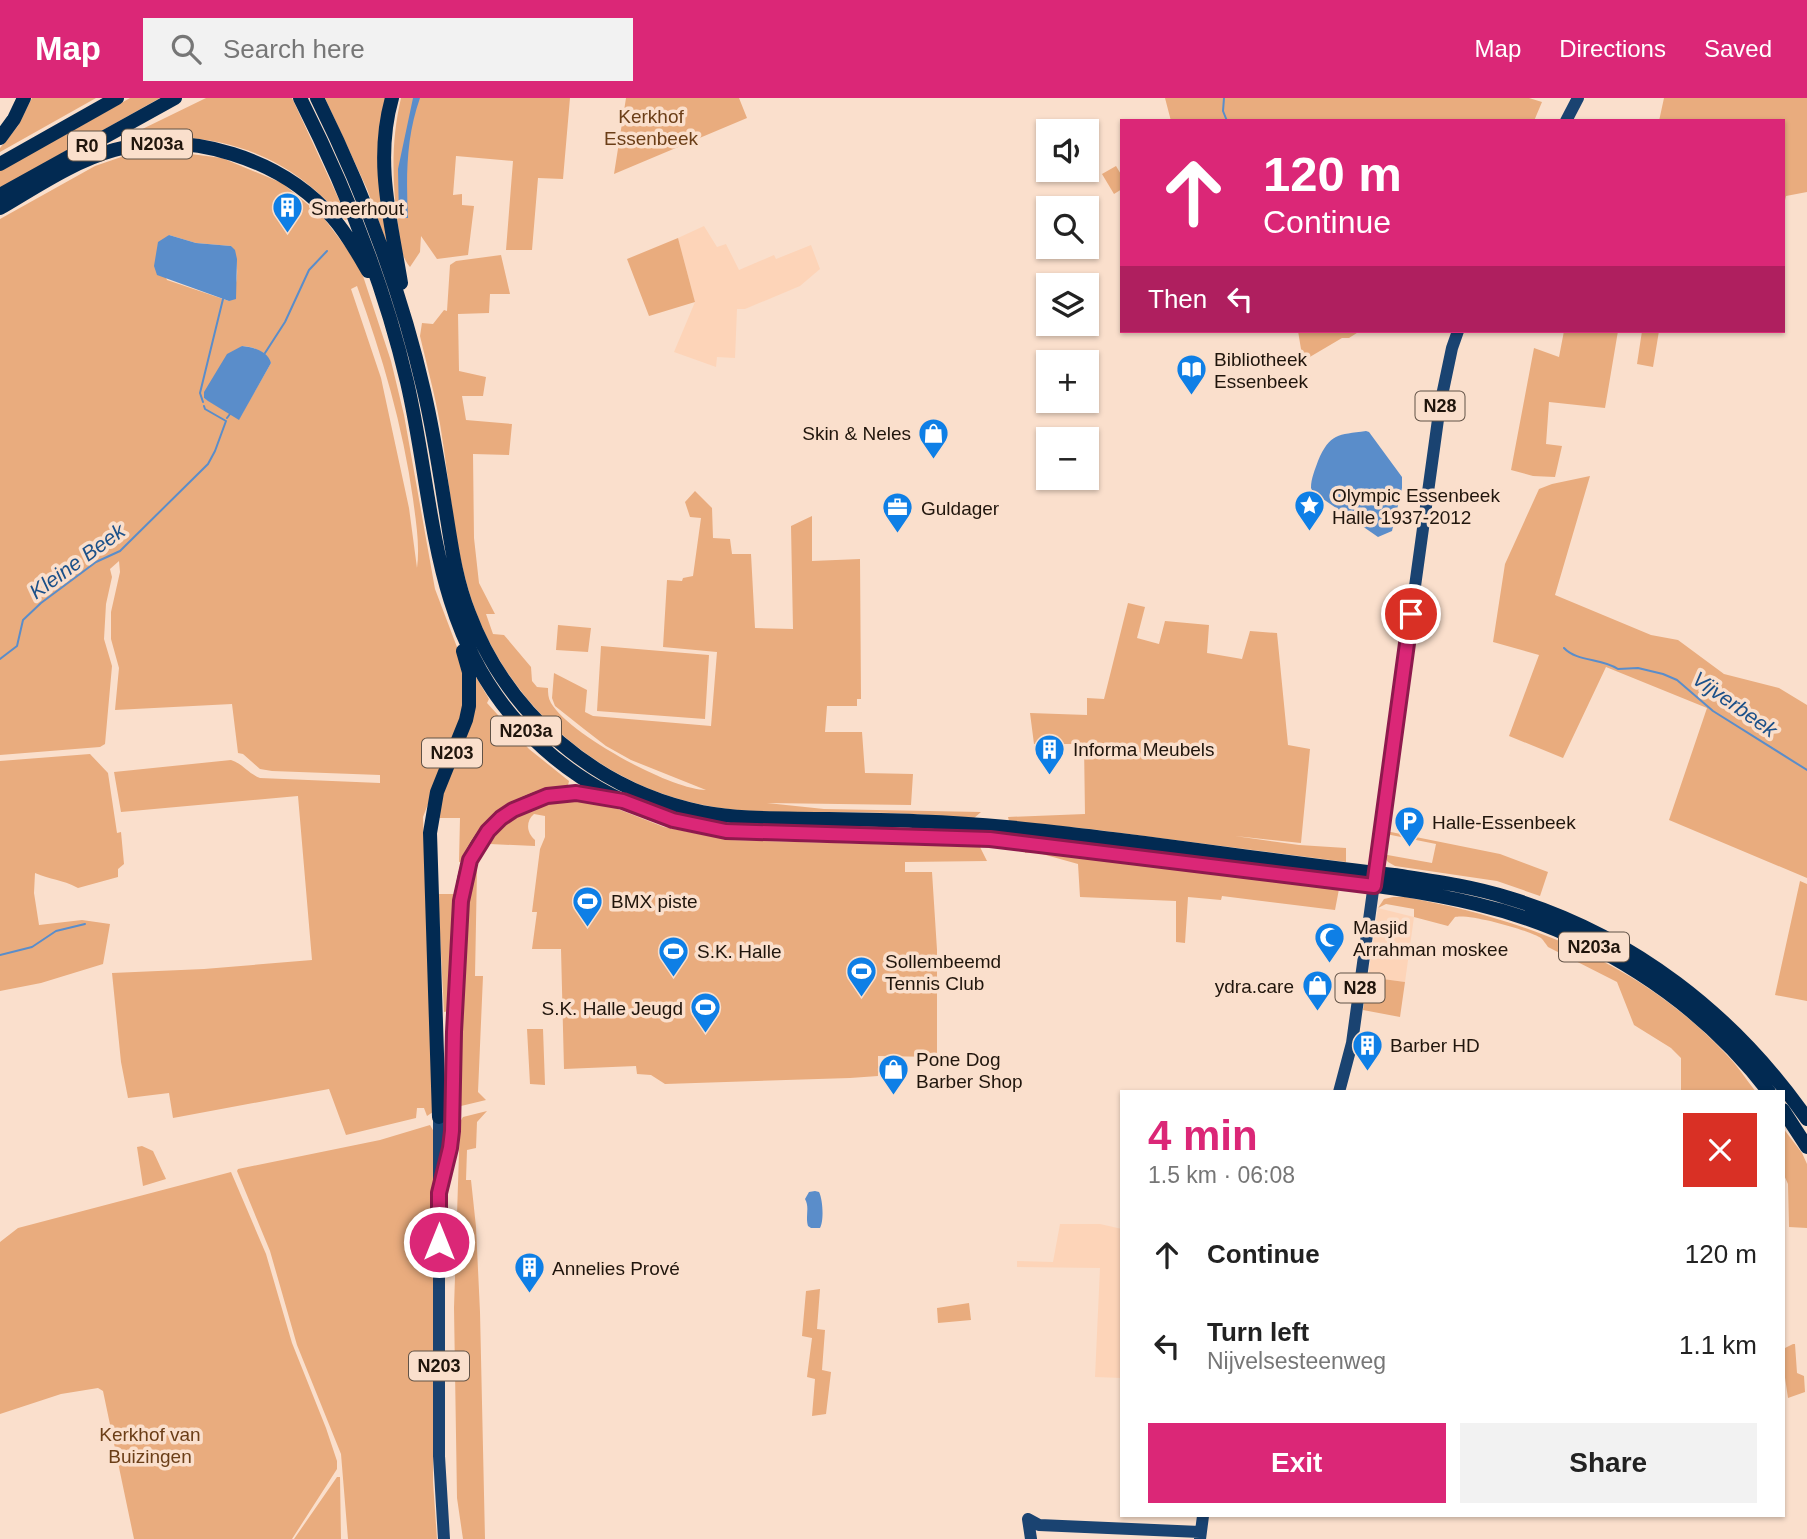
<!DOCTYPE html>
<html lang="en">
<head>
<meta charset="utf-8">
<style>
	:root { --surface:#fff; --page:#f2f2f2; --text:#222; --muted:#767676; --accent:#db2777 }
	body { margin:0; font-family:Arial,sans-serif; background:var(--page); color:var(--text); height:100vh; display:flex; flex-direction:column; font-size:26px; white-space:nowrap }
	* { box-sizing:border-box; margin:0 }
	p { font-size:23px; color:var(--muted) }
	.icon { flex:none; width:38px; height:38px; fill:none; stroke:currentColor; stroke-width:2; stroke-linecap:round; stroke-linejoin:round }
	.map { position:relative; flex:1; overflow:hidden }
	.side { position:absolute; left:1120px; top:992px; width:665px; height:427px; display:flex; flex-direction:column; background:var(--surface); border-radius:0px; box-shadow:0 2px 5px #0004 }
	.side>* { flex:none }
	.guide { position:absolute; left:1120px; top:21px; width:665px; height:214px; border-radius:0px; box-shadow:0 2px 5px #0004; background:#db2777; color:#fff; overflow:hidden }
	.fabs { position:absolute; left:1036px; top:21px; display:grid; gap:14px }
	.fabs a { display:grid; place-items:center; width:63px; height:63px; border-radius:0px; background:var(--surface); box-shadow:0 2px 5px #0004; font-size:35px }
	.pin { position:absolute; display:grid; place-items:center; width:60px; height:60px; color:#fff; margin:-30px; border:4px solid #fff; border-radius:50%; box-shadow:0 2px 7px #0007 }
	.me { position:absolute; width:77px; margin:-38px; rotate:0deg; stroke-linejoin:round; filter:drop-shadow(0 0 5px #0008) }
	.turn { display:flex; align-items:center; gap:24px; height:147px; padding:0 28px; font-size:32px }
	.turn .icon { width:91px; height:91px; stroke-width:2.5 }
	.turn b { display:block; font-size:49px; line-height:60px }
	.then { display:flex; align-items:center; height:66px; padding:0 28px; background:#0003; gap:14px; font-size:26px }
	.round { display:grid; place-items:center; flex:none; width:74px; height:74px; border-radius:0px; background:var(--page) }
	.overview { display:flex; align-items:center; justify-content:space-between; height:119px; padding:0 28px }
	h1 { font-size:42px; font-weight:700; line-height:52px; color:var(--accent) }
	.action { display:flex; gap:14px; margin-top:auto; padding:14px 28px }
	.action a { flex:1; height:80px; border-radius:0px; background:var(--accent); color:#fff; font-size:28px; font-weight:700; line-height:80px; text-align:center }
	.action a+a { background:var(--page); color:var(--text) }
	ul { padding:0; list-style:none }
	li { display:flex; align-items:center; gap:21px; height:91px; padding:0 28px }
	li div { flex:1 }
	li b { display:block; font-size:26px }
	li em { font-style:normal }
	header { display:flex; align-items:center; gap:42px; box-sizing:border-box; height:98px; padding:0 35px; background:var(--accent); color:#fff }
	header strong { font-size:33px }
	nav { display:flex; gap:38px; margin-inline-start:auto; font-size:24px }
	.search { width:490px; height:63px; background:var(--page); display:flex; align-items:center; gap:18px; box-sizing:border-box; padding:0 24px; border-radius:0px; color:var(--muted); font-size:26px }
	.map>svg:first-child { display:block }
	.built { fill:#fdd4b8 }
	.green { fill:#e9ac7e; fill-rule:evenodd }
	.water { fill:#5a8dca }
	.lines { fill:none; stroke-linecap:round; stroke-linejoin:round }
	.stream { stroke:#5a8dca; stroke-width:2 }
	.major { stroke:#1a4371; stroke-width:12 }
	.highway { stroke:#022a52; stroke-width:14 }
	.route-casing { stroke:#8e194d; stroke-width:18 }
	.route { stroke:#db2777; stroke-width:12 }
	.labels { text-anchor:middle; dominant-baseline:central; stroke-width:7; stroke-linejoin:round; paint-order:stroke }
	.shield { fill:#fadfcc; stroke:#615246; stroke-width:2 }
	.shield-label { font-size:18px; font-weight:bold; fill:#20150c }
	.park-label { font-size:19px; fill:#6b3e17; stroke:#fadfcc }
	.poi-label { font-size:19px; fill:#20150c; stroke:#fadfcc; text-anchor:start }
	.water-label { font-size:21px; font-style:italic; fill:#1b5089; stroke:#fadfcc }
</style>
</head>
<body>
<header>
<strong>Map</strong>
<div class="search"><svg class="icon" aria-label="search" viewBox="0 0 24 24"><circle cx="10" cy="10" r="6"/><path d="M15 15l6 6"/></svg>Search here</div>
<nav><a>Map</a><a>Directions</a><a>Saved</a></nav>
</header>
<div class="map">
<svg width="1807" height="1441" viewBox="0 0 1807 1441">
	<rect width="100%" height="100%" fill="#fadfcc"/>
	<path class="built" d="M704,128L717,149L726,146L739,172L774,157L776,161L811,147L820,171L800,188L745,211H737L735,260L717,259L716,269L674,254L695,204L678,140Z
		M1378,810L1414,819L1405,884L1368,879Z
		M1060,1126H1100L1122,1131V1280L1095,1279L1100,1170L1017,1169V1163L1053,1164Z"/>
	<path class="green" d="M32,0H96L0,54V50L18,28Z
		M130,0H160L0,90V73Z
		M206,0H292L348,121L345,122C299,70 251,44 180,39C162,38 144,43 126,39Z
		M325,0H389L387,146L367,91Z
		M401,0H570L563,81L538,80L532,152H506L513,63L456,58L453,97L462,96V107L474,108L468,157L437,161L421,138L420,154L410,169C400,157 400,142 398,127C392,84 391,43 401,0Z
		M626,0H739L747,20L614,76Z
		M1165,0H1529L1542,4L1534,23H1171Z
		M1664,0H1807V94L1786,98L1783,111V23H1659Z
		M175,54L222,60L282,85L323,119L348,152L362,175L391,263L404,317L435,491L460,557L466,594L461,622L423,719L433,1014L427,1018L424,1010H417L416,1020L346,1037L329,991L173,1020L169,995L128,1000L121,964L112,875L204,871L312,862L298,698L121,714L114,674L231,662C243,666 249,676 260,680L380,685V677L272,673L260,671L243,656L238,655L232,606L115,612L119,570L111,541V514L120,474L119,463L110,471L112,479L106,506L104,541L112,568L105,646L100,649L0,657V121L95,68L127,57ZM169,137L196,145L231,148C240,165 239,187 229,203L167,182L156,157ZM357,188C382,257 403,328 413,401C416,424 420,447 417,470L409,410L381,280L351,191ZM242,248C256,249 263,253 271,265L239,321L204,300Z
		M1116,68L1122,78V91L1114,96L1102,76Z
		M678,140L695,204L649,218L627,161Z
		M501,157L510,196H490L489,215L458,216L459,273L486,279L483,298H462L466,322L512,326L509,357L473,356L474,440L479,485L495,516H486L493,536L504,537L531,569L532,583L537,589L548,590C548,595 548,600 551,605C569,636 671,692 706,692L631,662L606,648L584,631L555,608L552,600L554,575L587,592L585,614L593,618L711,628L717,554L663,549L667,482L682,483L683,480L693,478L701,420L690,419L685,404L695,393L712,410L713,440L730,441L732,456H751L755,530L793,531L791,428L812,418V463L860,461L861,601H857V608H827L825,634H862L865,675L913,676L911,707L767,705L824,711L981,714L973,721C924,715 874,714 825,714C788,714 750,715 714,709C603,691 508,609 472,503C453,446 450,385 440,326C435,297 427,268 420,238L422,225L433,226L444,212L447,213L450,167L456,163Z
		M1298,233H1360L1349,240H1342L1303,263Z
		M1564,233H1618L1605,310L1549,304L1546,346L1562,348L1555,379L1533,378L1511,372L1534,250L1559,259Z
		M1642,233H1659L1653,269L1637,266Z
		M1590,378L1555,497L1651,537L1678,542L1724,576L1779,590L1807,607V780L1669,722L1707,610L1606,569L1563,660L1509,638L1539,557L1493,544L1505,466L1539,391L1552,386Z
		M1128,505L1145,509L1137,540L1159,546L1165,523L1209,527L1207,555L1242,561L1250,533L1277,535L1288,647L1310,651L1301,745L1235,738L1299,747L1346,750V764L1090,731L1009,723L1008,719L1085,716L1084,646H1034L1030,615L1087,617V600L1104,601Z
		M558,527L591,530L588,554L556,552Z
		M601,548L709,557L705,621L597,613Z
		M473,574L489,601L487,605L529,651L569,683L567,692L521,703L464,763L459,764L460,720H437Z
		M90,656L108,675L117,735L121,734L124,766L118,771V779L78,790C61,781 51,782 35,775L34,795L39,827L82,822L110,826L103,866L41,885L0,893V663Z
		M568,701L605,706L664,729L730,742L980,749L987,763L905,764V774H932L937,852V959L878,958V978L850,980L665,986L651,977L637,976L636,968L564,971L561,851H532L537,814H532L540,751L545,739V718L534,716C525,724 527,735 535,742V748L490,746C514,706 525,710 568,701Z
		M1386,733L1500,756L1548,774L1540,798L1497,783L1395,768L1388,764L1382,756L1432,765L1436,746L1386,736Z
		M1025,752L1339,791L1335,812L1222,798L1221,802L1188,799L1185,845L1176,844V803L1080,799L1078,766L1035,754L1025,755Z
		M477,771L475,878H483L478,994L486,1002L461,1008L459,1007L462,875L468,785Z
		M1800,783L1807,786V903L1775,897Z
		M438,796H456L449,913L444,914Z
		M1393,799H1405C1526,821 1641,865 1726,956C1737,967 1746,981 1756,994H1681V960L1671,950L1634,927L1617,884L1548,849C1545,845 1544,843 1541,840C1529,832 1468,815 1455,819L1448,828L1414,819V811L1386,806L1378,810L1384,801Z
		M1368,879L1405,884L1400,919L1363,912Z
		M527,931H543L545,987L530,986Z
		M487,1013L477,1024L476,1050L467,1052L466,1082H471L476,1129L480,1214L485,1441H463L457,1400L454,1210L460,1024L463,1019Z
		M430,1027L434,1034L433,1384L437,1441H348L341,1356L297,1247L270,1153L237,1073L238,1071L380,1042Z
		M1783,1030L1802,1055L1807,1066V1130L1789,1129L1788,1086L1783,1075Z
		M142,1048L153,1053L166,1081L143,1088L137,1049Z
		M231,1074L266,1156L292,1245L326,1330L337,1363V1371L292,1441H134L103,1293L98,1290L61,1296L0,1316V1144L18,1130Z
		M820,1191L817,1231L825,1232L822,1272L831,1274L826,1316L812,1318L815,1281L807,1279L812,1240L802,1238L806,1193Z
		M969,1205L971,1222L938,1225L937,1210Z
		M1793,1246H1795L1797,1275L1804,1278L1805,1294L1788,1300L1784,1273L1785,1250Z
		M337,1379H340L341,1441H294Z"/>
	<path class="water" d="M413,0H420C406,39 406,80 408,120H399L398,71Z
		M169,137L196,145L231,148L235,152L237,161L236,201L229,203L157,177L154,168L158,144Z
		M242,248C253,249 268,253 271,265L239,322L208,303L204,300V294L227,256Z
		M1366,333L1369,334L1402,379V390L1392,433L1378,439L1313,394L1311,390C1311,380 1315,372 1318,363C1330,335 1338,337 1366,333Z
		M815,1093L819,1094C823,1102 824,1123 820,1130H811L808,1128C805,1118 810,1110 805,1101L809,1094Z"/>
	<g class="lines">
		<path class="stream" d="M1224,0L1223,13L1227,23
			M265,255L285,224L309,172L327,153
			M203,304L200,295L223,201
			M227,320L230,316
			M1564,550C1577,564 1602,560 1618,571L1638,570L1663,576L1677,582L1713,613L1807,672
			M0,561L17,548L23,522L41,505L96,464L120,453L208,366L215,353L226,323L205,311L204,308
			M0,857L32,849L56,833L85,826"/>
		<path class="major" d="M1566,23L1578,0
			M1339,994L1352,945L1440,307L1452,250L1458,233
			M439,1019V1358L444,1441
			M443,1081L450,1050L452,1016
			M1028,1421L1039,1427L1200,1434
			M1028,1421L1031,1441
			M1200,1441L1203,1418"/>
		<path class="highway" d="M300,0C346,91 384,185 407,284C434,400 430,521 512,618C566,682 647,725 731,733C771,737 812,735 852,736C896,736 940,739 984,741C1004,742 1024,745 1044,747C1108,754 1172,763 1236,771C1316,782 1398,787 1476,806C1591,833 1697,900 1769,994
			M317,0C363,93 401,192 424,293C433,331 439,370 445,408C451,444 455,480 469,515C507,616 595,692 702,714C743,722 785,720 827,721C886,722 947,723 1006,729C1136,741 1265,763 1394,777C1433,783 1471,788 1509,800C1632,837 1734,916 1807,1021
			M392,0C374,63 391,123 401,185
			M0,40L14,21L24,0
			M0,66L117,0
			M0,97L175,0
			M0,110C36,89 74,63 114,52C190,32 281,60 333,120C347,136 357,154 368,173
			M1783,1012L1807,1049
			M452,1016C453,966 455,916 458,866C460,835 458,800 467,770C480,725 528,694 574,695C586,696 599,700 611,701
			M439,1019L430,735L437,694L466,622L469,608V574L463,553"/>
	</g>
	<g class="lines">
		<defs>
			<path id="route" d="M439,1144V1095L450,1050L452,1033L454,934L461,803L470,762L488,733L501,720L513,712L547,698L576,695L623,703L673,722L726,733L990,741L1374,788L1411,516"/>
		</defs>
		<use href="#route" class="route-casing"/>
		<use href="#route" class="route"/>
	</g>
	<defs>
		<symbol id="building-pin" viewBox="-11 -11 22 30"><path d="M0 17L-7.5 6A9.5 9.5 0 1 1 7.5 6Z" fill="#0e7fe6" stroke="#fadfcc"/><path d="M-4-6H4V6H1V3H-1V6H-4ZM-2.5-4.3h1.7v1.8h-1.7ZM.8-4.3h1.7v1.8H.8ZM-2.5-1h1.7V.8h-1.7ZM.8-1h1.7V.8H.8Z" fill="#fff"/></symbol>
		<symbol id="library-pin" viewBox="-11 -11 22 30"><path d="M0 17L-7.5 6A9.5 9.5 0 1 1 7.5 6Z" fill="#0e7fe6" stroke="#fadfcc"/><path d="M-6-4Q-3-5.5-.7-3.5V5Q-3 3-6 4ZM6-4Q3-5.5 .7-3.5V5Q3 3 6 4Z" fill="#fff"/></symbol>
		<symbol id="shop-pin" viewBox="-11 -11 22 30"><path d="M0 17L-7.5 6A9.5 9.5 0 1 1 7.5 6Z" fill="#0e7fe6" stroke="#fadfcc"/><path d="M-5-2.5h2.3a2.7 3.5 0 0 1 5.4 0H5L5.5 6h-11ZM-1.5-2.5h3a1.5 2.3 0 0 0-3 0Z" fill="#fff"/></symbol>
		<symbol id="sight-pin" viewBox="-11 -11 22 30"><path d="M0 17L-7.5 6A9.5 9.5 0 1 1 7.5 6Z" fill="#0e7fe6" stroke="#fadfcc"/><path d="M0-6L1.8-2.2L6-1.7L2.9 1.2L3.7 5.4L0 3.3L-3.7 5.4L-2.9 1.2L-6-1.7L-1.8-2.2Z" fill="#fff"/></symbol>
		<symbol id="office-pin" viewBox="-11 -11 22 30"><path d="M0 17L-7.5 6A9.5 9.5 0 1 1 7.5 6Z" fill="#0e7fe6" stroke="#fadfcc"/><path d="M-6-3h4V-5.5h4V-3h4V5H-6ZM-1-4.5V-3h2v-1.5ZM-6 0V1H6V0Z" fill="#fff"/></symbol>
		<symbol id="parking-pin" viewBox="-11 -11 22 30"><path d="M0 17L-7.5 6A9.5 9.5 0 1 1 7.5 6Z" fill="#0e7fe6" stroke="#fadfcc"/><path d="M-3.5-5.5H1a3.5 3.5 0 0 1 0 7H-1V5.5H-3.5ZM-1-3.4V-.6H.8a1.4 1.4 0 0 0 0-2.8Z" fill="#fff"/></symbol>
		<symbol id="stadium-pin" viewBox="-11 -11 22 30"><path d="M0 17L-7.5 6A9.5 9.5 0 1 1 7.5 6Z" fill="#0e7fe6" stroke="#fadfcc"/><path d="M0-5a6.5 5 0 1 0 0 10a6.5 5 0 1 0 0-10ZM-3.5-1.8h7v3.6h-7Z" fill="#fff"/></symbol>
		<symbol id="mosque-pin" viewBox="-11 -11 22 30"><path d="M0 17L-7.5 6A9.5 9.5 0 1 1 7.5 6Z" fill="#0e7fe6" stroke="#fadfcc"/><path d="M3.5-4.9A6 6 0 1 0 3.5 4.9A5 5 0 1 1 3.5-4.9Z" fill="#fff"/></symbol>
	</defs>
	<g fill-rule="evenodd">
		<use href="#building-pin" x="270" y="92" width="35" height="47"/>
		<use href="#library-pin" x="1174" y="254" width="35" height="47"/>
		<use href="#shop-pin" x="916" y="318" width="35" height="47"/>
		<use href="#sight-pin" x="1292" y="390" width="35" height="47"/>
		<use href="#office-pin" x="880" y="392" width="35" height="47"/>
		<use href="#building-pin" x="1032" y="634" width="35" height="47"/>
		<use href="#parking-pin" x="1392" y="706" width="35" height="47"/>
		<use href="#stadium-pin" x="570" y="786" width="35" height="47"/>
		<use href="#mosque-pin" x="1312" y="822" width="35" height="47"/>
		<use href="#stadium-pin" x="656" y="836" width="35" height="47"/>
		<use href="#stadium-pin" x="844" y="856" width="35" height="47"/>
		<use href="#shop-pin" x="1300" y="870" width="35" height="47"/>
		<use href="#stadium-pin" x="688" y="892" width="35" height="47"/>
		<use href="#building-pin" x="1350" y="930" width="35" height="47"/>
		<use href="#shop-pin" x="876" y="954" width="35" height="47"/>
		<use href="#building-pin" x="512" y="1152" width="35" height="47"/>
	</g>
	<g class="labels">
		<g class="shield">
			<rect x="122" y="31.5" width="70" height="29" rx="5"/>
			<rect x="68" y="33.5" width="38" height="29" rx="5"/>
			<rect x="1415.5" y="293.5" width="49" height="29" rx="5"/>
			<rect x="491" y="618.5" width="70" height="29" rx="5"/>
			<rect x="422" y="640.5" width="60" height="29" rx="5"/>
			<rect x="1559" y="834.5" width="70" height="29" rx="5"/>
			<rect x="1335.5" y="875.5" width="49" height="29" rx="5"/>
			<rect x="409" y="1253.5" width="60" height="29" rx="5"/>
		</g>
		<g class="shield-label">
			<text x="157" y="46">N203a</text>
			<text x="87" y="48">R0</text>
			<text x="1440" y="308">N28</text>
			<text x="526" y="633">N203a</text>
			<text x="452" y="655">N203</text>
			<text x="1594" y="849">N203a</text>
			<text x="1360" y="890">N28</text>
			<text x="439" y="1268">N203</text>
		</g>
		<g class="park-label">
			<text x="651" y="18">Kerkhof<tspan x="651" dy="22">Essenbeek</tspan></text>
			<text x="150" y="1336">Kerkhof van<tspan x="150" dy="22">Buizingen</tspan></text>
		</g>
		<g class="poi-label">
			<text x="311" y="110">Smeerhout</text>
			<text x="1214" y="261">Bibliotheek<tspan x="1214" dy="22">Essenbeek</tspan></text>
			<text x="911" y="335" text-anchor="end">Skin &amp; Neles</text>
			<text x="1332" y="397">Olympic Essenbeek<tspan x="1332" dy="22">Halle 1937-2012</tspan></text>
			<text x="921" y="410">Guldager</text>
			<text x="1073" y="651">Informa Meubels</text>
			<text x="1432" y="724">Halle-Essenbeek</text>
			<text x="611" y="803">BMX piste</text>
			<text x="1353" y="829">Masjid<tspan x="1353" dy="22">Arrahman moskee</tspan></text>
			<text x="697" y="853">S.K. Halle</text>
			<text x="885" y="863">Sollembeemd<tspan x="885" dy="22">Tennis Club</tspan></text>
			<text x="1294" y="888" text-anchor="end">ydra.care</text>
			<text x="683" y="910" text-anchor="end">S.K. Halle Jeugd</text>
			<text x="1390" y="947">Barber HD</text>
			<text x="916" y="961">Pone Dog<tspan x="916" dy="22">Barber Shop</tspan></text>
			<text x="552" y="1170">Annelies Prové</text>
		</g>
		<g class="water-label">
			<text transform="translate(77 463) rotate(-36)">Kleine Beek</text>
			<text transform="translate(1735 606) rotate(35)">Vijverbeek</text>
		</g>
	</g>
</svg>
<div class="fabs">
<a><svg class="icon" aria-label="sound" viewBox="0 0 24 24"><path d="M4 9h4l5-4v14l-5-4H4zM17 9q2 3 0 6"/></svg></a>
<a><svg class="icon" aria-label="search" viewBox="0 0 24 24"><circle cx="10" cy="10" r="6"/><path d="M15 15l6 6"/></svg></a>
<a><svg class="icon" aria-label="layers" viewBox="0 0 24 24"><path d="M12 4l9 5-9 5-9-5zM3 14l9 5 9-5"/></svg></a>
<a>+</a>
<a>−</a>
</div>
<div class="pin" style="left:1411px;top:516px;background:#d93025"><svg class="icon" aria-label="arrive" viewBox="0 0 24 24"><path d="M6 21V4h12l-3 4 3 4H6"/></svg></div>
<svg class="me" style="left:439px;top:1144px" viewBox="-20 -20 40 40"><circle r="17" fill="#db2777" stroke="#fff" stroke-width="3"/><path d="M0-11L8 9 0 5-8 9z" fill="#fff"/></svg>
<div class="guide">
<div class="turn"><svg class="icon" aria-label="ahead" viewBox="0 0 24 24"><path d="M12 20V5M6 11l6-6 6 6"/></svg><div><b>120 m</b>Continue</div></div>
<div class="then">Then<svg class="icon" aria-label="left" viewBox="0 0 24 24"><path d="M17 20v-9H6M10 6l-5 5 5 5"/></svg></div>
</div>
<section class="side">
<div class="overview"><div><h1>4 min</h1><p>1.5 km · 06:08</p></div><a class="round" style="background:#d93025;color:#fff"><svg class="icon" aria-label="close" viewBox="0 0 24 24"><path d="M6 6l12 12M18 6L6 18"/></svg></a></div>
<ul>
<li><svg class="icon" aria-label="ahead" viewBox="0 0 24 24"><path d="M12 20V5M6 11l6-6 6 6"/></svg><div><b>Continue</b></div><em>120 m</em></li>
<li><svg class="icon" aria-label="left" viewBox="0 0 24 24"><path d="M17 20v-9H6M10 6l-5 5 5 5"/></svg><div><b>Turn left</b><p>Nijvelsesteenweg</p></div><em>1.1 km</em></li>
</ul>
<div class="action"><a>Exit</a><a>Share</a></div>
</section>
</div>
</body>
</html>
